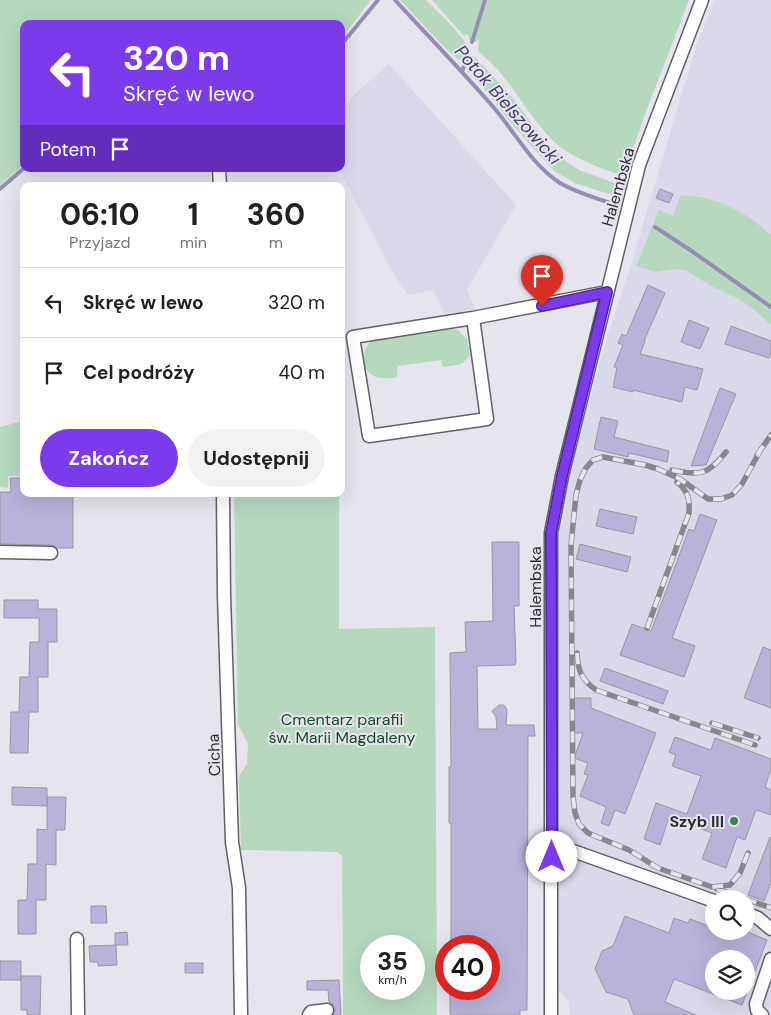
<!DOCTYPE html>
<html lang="pl">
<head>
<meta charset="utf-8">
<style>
	:root { --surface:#fff; --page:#f2f2f2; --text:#202124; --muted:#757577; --line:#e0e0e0; --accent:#7c3aed }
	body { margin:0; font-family:"DM Sans",sans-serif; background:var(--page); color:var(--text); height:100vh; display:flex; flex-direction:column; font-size:19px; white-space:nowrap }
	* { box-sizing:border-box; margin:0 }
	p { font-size:16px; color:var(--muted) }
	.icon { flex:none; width:28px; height:28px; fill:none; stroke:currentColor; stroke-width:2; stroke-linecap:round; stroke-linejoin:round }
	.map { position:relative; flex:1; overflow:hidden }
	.panel { position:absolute; left:20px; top:182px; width:325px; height:315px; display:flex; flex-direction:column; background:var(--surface); border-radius:10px; box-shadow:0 5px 20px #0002 }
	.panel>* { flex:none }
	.guide { position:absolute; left:20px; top:20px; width:325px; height:152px; border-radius:10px; box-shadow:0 5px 20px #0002; background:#7c3aed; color:#fff; overflow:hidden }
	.fabs { position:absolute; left:705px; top:890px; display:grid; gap:10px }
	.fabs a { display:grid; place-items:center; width:50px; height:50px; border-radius:50%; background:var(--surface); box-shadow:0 5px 20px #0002; font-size:25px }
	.speed { position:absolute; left:360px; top:935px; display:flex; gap:10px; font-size:25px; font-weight:700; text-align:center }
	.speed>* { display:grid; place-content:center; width:65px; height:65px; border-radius:50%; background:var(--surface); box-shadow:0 5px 20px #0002; line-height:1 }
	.speed small { font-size:12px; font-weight:400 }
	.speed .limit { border:8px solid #d22; background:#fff; color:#111 }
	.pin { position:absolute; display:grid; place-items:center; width:42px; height:42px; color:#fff; margin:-51px -21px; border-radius:50% 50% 50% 0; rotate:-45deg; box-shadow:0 0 5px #0007 }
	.pin .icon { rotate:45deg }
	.me { position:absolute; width:55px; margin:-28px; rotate:0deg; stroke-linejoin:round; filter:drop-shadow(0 0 4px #0008) }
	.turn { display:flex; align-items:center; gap:18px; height:105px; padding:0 20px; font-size:22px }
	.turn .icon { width:65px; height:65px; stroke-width:2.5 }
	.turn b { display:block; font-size:35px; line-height:42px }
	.then { display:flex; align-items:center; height:48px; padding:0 20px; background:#0003; gap:10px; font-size:19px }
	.eta { display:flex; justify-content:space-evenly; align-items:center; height:85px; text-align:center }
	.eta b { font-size:30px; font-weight:700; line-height:35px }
	.action { display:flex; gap:10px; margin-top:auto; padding:10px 20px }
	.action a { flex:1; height:58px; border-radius:30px; background:var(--accent); color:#fff; font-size:20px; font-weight:700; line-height:58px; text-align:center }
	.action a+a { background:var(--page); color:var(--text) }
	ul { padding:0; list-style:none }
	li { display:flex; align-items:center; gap:15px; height:70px; padding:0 20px; border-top:1px solid var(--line) }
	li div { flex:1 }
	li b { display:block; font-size:19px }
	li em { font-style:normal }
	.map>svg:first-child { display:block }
	.built { fill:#dad9e9; fill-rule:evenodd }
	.green { fill:#b6d8bf; fill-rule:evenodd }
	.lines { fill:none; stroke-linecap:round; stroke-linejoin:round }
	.stream { stroke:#928fb3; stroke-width:4 }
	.building { fill:#b7b3d9; stroke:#9898a0; fill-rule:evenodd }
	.minor-casing { stroke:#616068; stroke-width:15 }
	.minor { stroke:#fff; stroke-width:12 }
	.rail-casing { stroke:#87878d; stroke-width:5.5 }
	.rail { stroke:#e6e5ee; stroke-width:4; stroke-dasharray:11; stroke-linecap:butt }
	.route-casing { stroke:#51269a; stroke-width:12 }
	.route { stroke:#7c3aed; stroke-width:9 }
	.poi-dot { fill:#378554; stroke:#e6e5ee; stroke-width:2 }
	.labels { text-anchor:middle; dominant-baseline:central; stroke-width:4; stroke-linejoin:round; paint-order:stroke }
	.street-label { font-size:16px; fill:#2c2c2f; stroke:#e6e5ee }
	.park-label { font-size:16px; fill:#104b29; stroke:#e6e5ee }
	.poi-label { font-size:16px; font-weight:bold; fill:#2c2c2f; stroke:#e6e5ee; text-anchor:end }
	.water-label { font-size:18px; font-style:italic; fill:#40386a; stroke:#e6e5ee }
</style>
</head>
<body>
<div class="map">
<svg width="771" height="1015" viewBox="0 0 771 1015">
	<rect width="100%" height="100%" fill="#e6e5ee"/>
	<path class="built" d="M714,0H771V1015H570L569,1002L558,989L559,527L573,457L607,337L630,268L696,46ZM714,899H746V931H714ZM714,959H746V991H714Z
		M389,64L516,205L467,290L475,309L444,314L434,290L408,295L394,275L339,169H341V111L357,92Z"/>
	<path class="green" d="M0,0H371L341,39V24H24V164L0,185Z
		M400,0H426C436,10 462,34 466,45C467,50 464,56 461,60H459L447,50Z
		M432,0H689L644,117L625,172C619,176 611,172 604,169C590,164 575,157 563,149C540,132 524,103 507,81C499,70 488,60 478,51L479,40L475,42L469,40L468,34L464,36Z
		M475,57L511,96L545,141L567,162L579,170L623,186L621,198L575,183L554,171L512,124L476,79L472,67V61Z
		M680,196C703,193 729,206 749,217C756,222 763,229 771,234V325L752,308L739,299L711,286L685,270L674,269L655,272L636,266L659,210L673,216Z
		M445,328L458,330L467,339L470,355L462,364L443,367L441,360L398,366L397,377C392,378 386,379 381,378C361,376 359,353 371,341L373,342L382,337Z
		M19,422L24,424V476H8V488L0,487V427Z
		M234,494H339V629L435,627L437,1015H343L342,856L338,852L241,850L239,776L247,764L248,744L238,724ZM371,946H414V989H371Z"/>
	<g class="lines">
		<path class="stream" d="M395,0C428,36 463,72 495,109C516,134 532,165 560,183C577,193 598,199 617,205
			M472,42L485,0
			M341,45L378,0
			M462,72L468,55
			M0,189L24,168
			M655,227L693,252L771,307"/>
	</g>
	<path class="building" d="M660,189L673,194L669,203L656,198Z
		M648,285L665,293L644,341H645L640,354L703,369L697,390L685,387L682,402L633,390V392L613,387L617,368L614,367L623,345L618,343L622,334L626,336Z
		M689,320L709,328L700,349L681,342Z
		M731,326L771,341V352L769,358L725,344Z
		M720,388L736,394L706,465L691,466Z
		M601,417L618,421L614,437L669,451L667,462L629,453L628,457L594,449Z
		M10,478H24V494H73V548H57L51,545L0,544V492H11Z
		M600,509L637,517L633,534L596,526Z
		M700,514L717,520L672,638L695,646L684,677L620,655L632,624L651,631L689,529L694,531Z
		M492,542H519V606H514L516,661L515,665L477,666L478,729H497L496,717L492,711L499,705H504L507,710L506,725H534L535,736H528L527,1010H520V1015H450V989H489V946H451V823H449V767L451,766L450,653L466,652L465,622L493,621Z
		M580,544L631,557L627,572L576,559Z
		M4,600H38V609H57V642H48V677H38V712H29L28,753H10L11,712H19L20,677H29L30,642H39V618H4Z
		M763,647L771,650V708L744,698Z
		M605,668L668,691L663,704L600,681Z
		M573,698H591V708L656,733L625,814L615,810L609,826L601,823L606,807L580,796L588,775L584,774L588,763L574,758L583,733H573Z
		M675,737L711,750L715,738L771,759V769L765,787L771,790V815L756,810L745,840L737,837L726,868L702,859L712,833L675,819L674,822L668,820L660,845L644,839L656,803L687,814L701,776L672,766L676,755L669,752Z
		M12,787L47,788V806L12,805Z
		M47,797H66L65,830H56V865L46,864V900H36V934H18V900H27L28,864H37V829L47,830Z
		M770,837L771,883L764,901L748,895Z
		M91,906H106L107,923H91Z
		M625,916L669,933L674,918L688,923L690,919L714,928V931H745L767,940L742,1005L674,979L665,1002L696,1015H634L628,999L606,992L595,969L602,951L613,946ZM714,959H746V991H714Z
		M127,932L128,945H116L117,965L98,966V962H90L89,946L115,945V933Z
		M0,961H21V980H0Z
		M185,963H203V973H185Z
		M21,976H41L40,1015H27V1010H21Z
		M339,980L341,1015H333L335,1009L333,1005L329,1002L328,990H307V981Z"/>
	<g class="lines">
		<defs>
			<path id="minor" d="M219,169L220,186
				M473,318L487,419L369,436L353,337L473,318L607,292
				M223,494L224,596L232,842L239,888L241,1015
				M0,552L51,553
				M551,846H559L714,901
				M746,913L758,918L771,929
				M77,939L78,1015
				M309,1015L311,1012L327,1010
				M551,1015V533L562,476L639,165L702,0
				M762,1015L757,1010L756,1004L771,959"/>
		</defs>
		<use href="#minor" class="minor-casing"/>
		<use href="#minor" class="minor"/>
		<defs>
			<path id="rail" d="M757,455L771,435
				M672,470C700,476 708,475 726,452
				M647,628L689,513C690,499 688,491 677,482
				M577,653C578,671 581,679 596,690L755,745
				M712,723L758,738
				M748,853L740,873L730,885L712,887L658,868L629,850L588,833L579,824L575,813L573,797L571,545L576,495L580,480L586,468L593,460L603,457L645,465L658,469L680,479L708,499H721L732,495L742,484L761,449
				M717,889L744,899
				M746,899L771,908"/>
		</defs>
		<use href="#rail" class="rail-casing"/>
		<use href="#rail" class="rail"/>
	</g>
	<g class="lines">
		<defs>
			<path id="route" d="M542,306L607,292L562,476L551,533L552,857"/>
		</defs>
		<use href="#route" class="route-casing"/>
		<use href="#route" class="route"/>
	</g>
	<circle class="poi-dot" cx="734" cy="821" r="5"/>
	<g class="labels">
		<g class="street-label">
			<text transform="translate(618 187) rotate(-74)">Halembska</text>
			<text transform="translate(535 587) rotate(-90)">Halembska</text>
			<text transform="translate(214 755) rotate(-92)">Cicha</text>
		</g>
		<g class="park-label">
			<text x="342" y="719">Cmentarz parafii<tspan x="342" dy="18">św. Marii Magdaleny</tspan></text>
		</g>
		<g class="poi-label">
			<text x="724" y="821">Szyb III</text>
		</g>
		<g class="water-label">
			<text transform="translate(508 105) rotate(49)">Potok Bielszowicki</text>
		</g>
	</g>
</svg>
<div class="fabs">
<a><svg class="icon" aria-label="search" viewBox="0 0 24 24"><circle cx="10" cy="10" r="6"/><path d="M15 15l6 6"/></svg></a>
<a><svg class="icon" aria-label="layers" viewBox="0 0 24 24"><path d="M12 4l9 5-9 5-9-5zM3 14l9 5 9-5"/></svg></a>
</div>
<div class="speed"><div>35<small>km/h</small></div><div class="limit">40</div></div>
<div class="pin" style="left:542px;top:306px;background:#d93025"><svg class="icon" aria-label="arrive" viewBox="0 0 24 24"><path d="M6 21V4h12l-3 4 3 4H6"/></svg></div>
<svg class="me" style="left:552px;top:857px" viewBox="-20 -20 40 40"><circle r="19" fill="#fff"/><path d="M0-13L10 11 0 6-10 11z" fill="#7c3aed"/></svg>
<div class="guide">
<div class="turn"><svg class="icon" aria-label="left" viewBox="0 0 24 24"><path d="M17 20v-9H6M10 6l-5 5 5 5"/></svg><div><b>320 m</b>Skręć w lewo</div></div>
<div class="then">Potem<svg class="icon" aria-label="arrive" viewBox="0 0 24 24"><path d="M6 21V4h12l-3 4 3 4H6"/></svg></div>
</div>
<section class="panel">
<div class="eta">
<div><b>06:10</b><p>Przyjazd</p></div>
<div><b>1</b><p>min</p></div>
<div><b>360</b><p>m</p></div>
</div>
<ul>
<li><svg class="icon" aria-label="left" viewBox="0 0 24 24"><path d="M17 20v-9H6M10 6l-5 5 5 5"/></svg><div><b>Skręć w lewo</b></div><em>320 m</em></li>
<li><svg class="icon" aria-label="arrive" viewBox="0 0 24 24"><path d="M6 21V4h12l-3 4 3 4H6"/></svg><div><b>Cel podróży</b></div><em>40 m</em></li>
</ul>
<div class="action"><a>Zakończ</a><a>Udostępnij</a></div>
</section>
</div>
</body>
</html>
